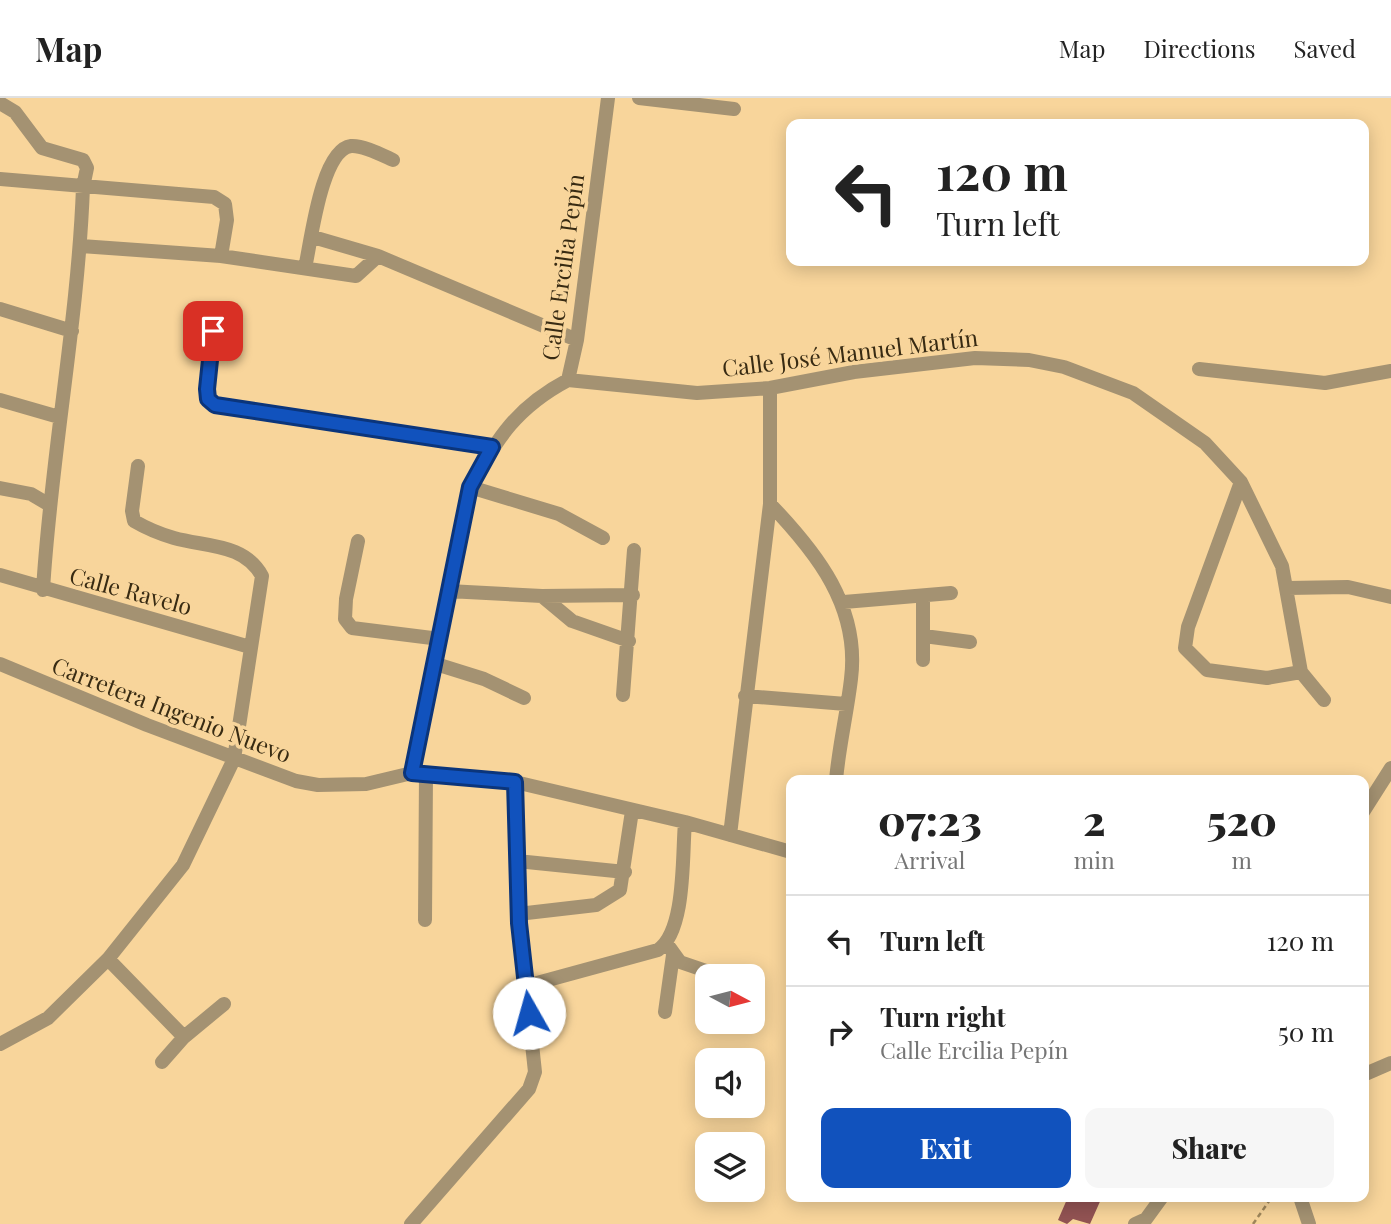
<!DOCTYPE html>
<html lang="en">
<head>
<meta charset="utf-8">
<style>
	:root { --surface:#fff; --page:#f6f6f6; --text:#222; --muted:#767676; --line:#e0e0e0; --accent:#1152bd }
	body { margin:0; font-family:"Playfair Display",serif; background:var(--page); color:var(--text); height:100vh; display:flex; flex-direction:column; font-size:26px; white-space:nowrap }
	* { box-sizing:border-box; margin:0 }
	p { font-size:23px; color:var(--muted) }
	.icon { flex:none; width:38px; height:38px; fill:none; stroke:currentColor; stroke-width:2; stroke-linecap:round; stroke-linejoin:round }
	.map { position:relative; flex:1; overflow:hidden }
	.side { position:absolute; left:786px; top:677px; width:583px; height:427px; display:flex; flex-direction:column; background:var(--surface); border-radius:14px; box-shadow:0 4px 18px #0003 }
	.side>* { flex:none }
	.top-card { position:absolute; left:786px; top:21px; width:583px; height:147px; border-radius:14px; box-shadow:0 4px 18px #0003; background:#fff; color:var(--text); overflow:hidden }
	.needle { width:46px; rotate:97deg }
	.controls { position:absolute; left:695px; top:866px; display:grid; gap:14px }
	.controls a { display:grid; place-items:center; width:70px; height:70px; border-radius:14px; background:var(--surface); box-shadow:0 4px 18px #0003; font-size:35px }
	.pin { position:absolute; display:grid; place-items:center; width:60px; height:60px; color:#fff; margin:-30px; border-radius:14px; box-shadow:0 4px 10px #0006 }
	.me { position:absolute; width:77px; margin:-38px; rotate:353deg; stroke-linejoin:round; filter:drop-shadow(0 0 5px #0008) }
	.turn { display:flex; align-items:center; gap:24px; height:147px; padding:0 35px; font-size:32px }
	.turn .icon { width:91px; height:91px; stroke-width:2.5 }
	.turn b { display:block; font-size:49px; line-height:60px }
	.eta { display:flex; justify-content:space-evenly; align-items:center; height:119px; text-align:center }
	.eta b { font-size:42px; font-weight:800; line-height:49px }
	.primary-button { display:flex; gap:14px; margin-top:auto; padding:14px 35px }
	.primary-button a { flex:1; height:80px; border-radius:14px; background:var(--accent); color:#fff; font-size:28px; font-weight:800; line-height:80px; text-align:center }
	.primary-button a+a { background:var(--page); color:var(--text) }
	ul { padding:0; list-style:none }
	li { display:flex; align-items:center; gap:21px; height:91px; padding:0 35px; border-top:2px solid var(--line) }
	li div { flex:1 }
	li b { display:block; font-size:26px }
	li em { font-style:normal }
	header { display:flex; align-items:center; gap:42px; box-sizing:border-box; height:98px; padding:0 35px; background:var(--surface); border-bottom:2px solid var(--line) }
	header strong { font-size:33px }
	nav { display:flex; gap:38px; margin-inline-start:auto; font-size:24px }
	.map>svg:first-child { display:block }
	.building { fill:#925353 }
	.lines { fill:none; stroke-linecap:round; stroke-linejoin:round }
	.path { stroke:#9e865b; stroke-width:2.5; stroke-dasharray:5 3.5; stroke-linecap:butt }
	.minor { stroke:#a49272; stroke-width:14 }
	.route-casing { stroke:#0b357b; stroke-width:18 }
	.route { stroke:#1152bd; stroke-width:12 }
	.labels { text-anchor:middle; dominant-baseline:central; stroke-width:7; stroke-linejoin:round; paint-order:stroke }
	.street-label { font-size:23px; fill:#382b13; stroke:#f8d59b }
</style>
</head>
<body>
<header>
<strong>Map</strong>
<nav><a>Map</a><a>Directions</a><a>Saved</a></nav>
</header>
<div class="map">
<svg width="1391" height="1126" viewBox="0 0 1391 1126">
	<rect width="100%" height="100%" fill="#f8d59b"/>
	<path class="building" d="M1068,1099H1102L1090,1126L1073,1121L1067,1126L1058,1122Z"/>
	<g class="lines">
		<path class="path" d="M1253,1126L1272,1099"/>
		<path class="minor" d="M639,0L734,11
			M0,5L15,14L42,50L83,62L87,70L83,89C78,224 51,357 43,492
			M0,81L214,99L225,106L227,122L221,158
			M313,139L378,158L577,242
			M81,148L221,158L356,178L378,158
			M305,170C311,144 321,52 351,48C363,47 382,57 393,62
			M0,211L72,233
			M213,233L207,291L208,301L215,307L492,349
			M1199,271L1325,285L1391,273
			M568,282L697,295L770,290L854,274L975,260L1029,262L1064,269L1133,295L1205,345L1241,384L1282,468L1301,574L1324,602
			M0,302L59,319
			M1241,384L1188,529L1185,550L1207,572L1267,580L1301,574
			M470,389L559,416L603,440
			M0,390L31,396L48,406
			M770,406C817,455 860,509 851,581C847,615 839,648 836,682
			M358,443L346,501L345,521L352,530L440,541
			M0,477L250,549
			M1288,490L1348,489L1391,499
			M448,493L542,498L572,523L629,543
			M542,498L633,497
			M844,504L951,495
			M924,538L970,544
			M923,562V498
			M0,566L147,627L296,683L318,687L366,686L412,675L515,684L685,724L791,754
			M436,566L484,581L524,600
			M623,597L634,452
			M745,598L846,606
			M412,675L470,389C497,340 517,309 568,282L577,242L608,0
			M1363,714L1391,670
			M730,737L770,406V290
			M517,763L625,774
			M518,816L596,807L620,792L632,713
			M425,822L426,676
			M667,846L680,864L721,878
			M108,861L184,939L224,906
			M526,888L658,852C686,833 682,758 685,724
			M665,914L673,857
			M0,946L48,920L108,861L183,767L234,661L262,478C244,445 206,449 174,440C160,436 146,430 134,423L132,413L138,368
			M162,964L184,939
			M1363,977L1391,965
			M1300,1099L1309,1126
			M411,1126L529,991L535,974L519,825L515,684
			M1135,1126L1146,1121L1162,1099"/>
	</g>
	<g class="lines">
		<defs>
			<path id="route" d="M213,233L207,291L208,301L215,307L492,349L470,389L412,675L515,684L519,825L529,915"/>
		</defs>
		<use href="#route" class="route-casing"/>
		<use href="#route" class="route"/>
	</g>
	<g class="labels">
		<g class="street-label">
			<text transform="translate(562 169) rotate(-82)">Calle Ercilia Pepín</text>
			<text transform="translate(850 254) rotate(-7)">Calle José Manuel Martín</text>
			<text transform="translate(131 492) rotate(15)">Calle Ravelo</text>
			<text transform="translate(172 611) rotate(21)">Carretera Ingenio Nuevo</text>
		</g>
	</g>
</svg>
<div class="controls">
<a><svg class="needle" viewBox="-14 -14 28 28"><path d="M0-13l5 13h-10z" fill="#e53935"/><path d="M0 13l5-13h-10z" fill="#767676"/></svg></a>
<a><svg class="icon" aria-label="sound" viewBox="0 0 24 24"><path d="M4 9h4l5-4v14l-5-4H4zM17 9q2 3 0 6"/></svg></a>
<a><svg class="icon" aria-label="layers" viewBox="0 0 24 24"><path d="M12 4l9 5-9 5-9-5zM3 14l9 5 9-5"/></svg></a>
</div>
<div class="pin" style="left:213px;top:233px;background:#d93025"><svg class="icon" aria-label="arrive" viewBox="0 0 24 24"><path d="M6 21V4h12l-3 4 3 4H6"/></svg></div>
<svg class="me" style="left:529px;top:915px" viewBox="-20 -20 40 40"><circle r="19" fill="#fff"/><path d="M0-13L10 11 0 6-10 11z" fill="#1152bd"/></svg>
<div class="top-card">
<div class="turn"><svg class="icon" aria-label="left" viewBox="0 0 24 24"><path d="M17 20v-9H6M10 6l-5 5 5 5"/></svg><div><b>120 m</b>Turn left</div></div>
</div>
<section class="side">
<div class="eta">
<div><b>07:23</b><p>Arrival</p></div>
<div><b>2</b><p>min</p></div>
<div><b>520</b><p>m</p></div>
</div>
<ul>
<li><svg class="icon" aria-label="left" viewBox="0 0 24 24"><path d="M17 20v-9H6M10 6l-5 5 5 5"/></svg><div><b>Turn left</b></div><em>120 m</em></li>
<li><svg class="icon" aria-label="right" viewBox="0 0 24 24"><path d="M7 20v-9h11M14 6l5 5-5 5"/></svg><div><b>Turn right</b><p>Calle Ercilia Pepín</p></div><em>50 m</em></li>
</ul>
<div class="primary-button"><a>Exit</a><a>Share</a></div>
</section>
</div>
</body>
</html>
